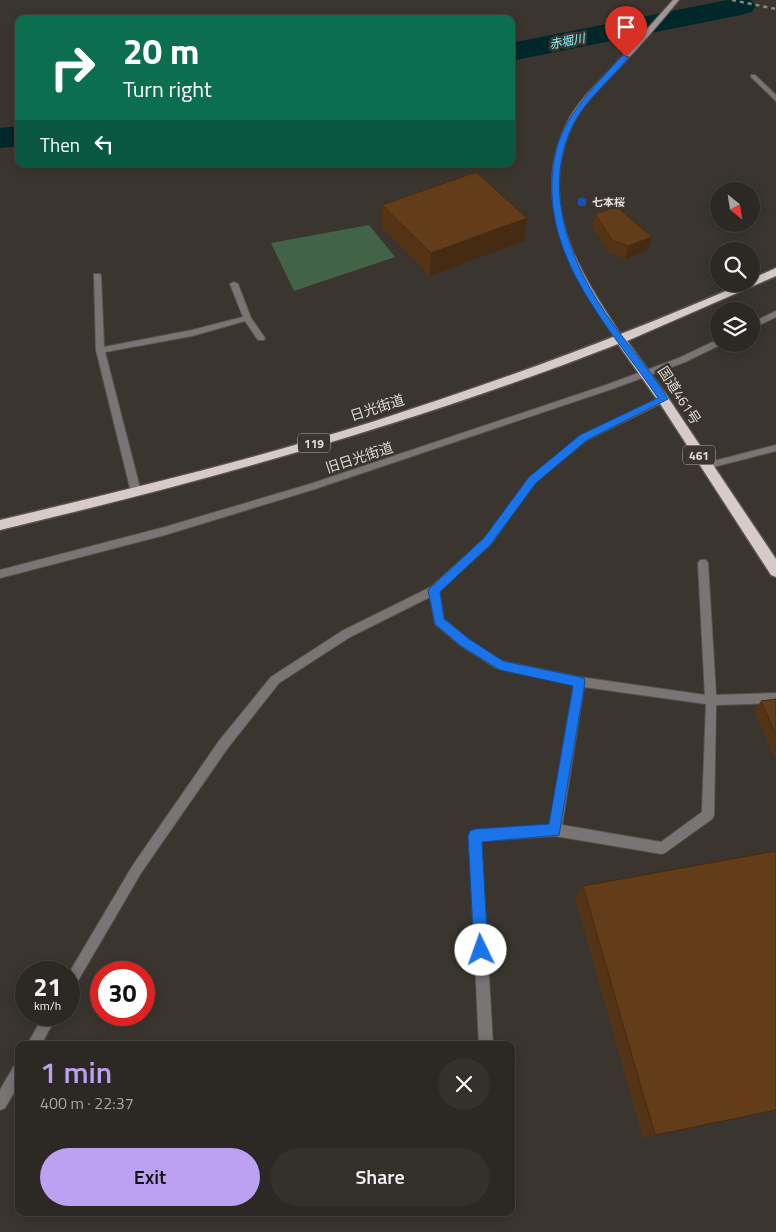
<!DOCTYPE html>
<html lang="en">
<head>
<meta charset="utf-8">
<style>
	:root { --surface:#2c2823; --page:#34302b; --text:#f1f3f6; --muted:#a6a6a6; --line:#484441; --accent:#bca0f2 }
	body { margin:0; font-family:"Titillium Web","Noto Sans JP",sans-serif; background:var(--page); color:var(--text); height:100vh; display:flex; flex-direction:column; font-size:19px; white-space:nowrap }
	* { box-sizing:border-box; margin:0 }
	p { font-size:16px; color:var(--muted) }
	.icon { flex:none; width:28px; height:28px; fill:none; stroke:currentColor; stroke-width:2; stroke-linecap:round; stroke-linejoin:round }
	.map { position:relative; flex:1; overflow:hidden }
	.drawer { position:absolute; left:15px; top:1041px; width:500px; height:175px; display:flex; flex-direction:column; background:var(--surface); border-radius:10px; box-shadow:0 2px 12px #0003,0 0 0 1px var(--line) }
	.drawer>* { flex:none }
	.hud { position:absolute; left:15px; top:15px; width:500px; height:152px; border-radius:10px; box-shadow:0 2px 12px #0003,0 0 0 1px var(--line); background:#0b6e4f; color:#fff; overflow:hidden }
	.needle { width:32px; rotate:150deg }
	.buttons { position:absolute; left:710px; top:182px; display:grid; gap:10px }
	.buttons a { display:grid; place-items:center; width:50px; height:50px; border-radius:50%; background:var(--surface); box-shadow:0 2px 12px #0003,0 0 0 1px var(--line); font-size:25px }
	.speed { position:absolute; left:15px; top:961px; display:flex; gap:10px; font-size:25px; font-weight:700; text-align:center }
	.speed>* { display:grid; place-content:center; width:65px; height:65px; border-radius:50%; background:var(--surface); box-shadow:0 2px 12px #0003,0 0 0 1px var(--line); line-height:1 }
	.speed small { font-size:12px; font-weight:400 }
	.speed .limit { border:8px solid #d22; background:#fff; color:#111 }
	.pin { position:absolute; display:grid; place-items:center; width:42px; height:42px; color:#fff; margin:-51px -21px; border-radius:50% 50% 50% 0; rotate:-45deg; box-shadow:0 0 5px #0007 }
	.pin .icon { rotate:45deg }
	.me { position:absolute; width:55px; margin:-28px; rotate:357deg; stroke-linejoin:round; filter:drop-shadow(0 0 4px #0008) }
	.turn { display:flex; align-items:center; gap:18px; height:105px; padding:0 25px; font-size:22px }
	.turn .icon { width:65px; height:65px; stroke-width:2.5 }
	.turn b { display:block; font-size:35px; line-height:42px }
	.then { display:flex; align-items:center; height:48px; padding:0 25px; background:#0003; gap:10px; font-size:19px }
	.round { display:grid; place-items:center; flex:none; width:52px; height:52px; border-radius:26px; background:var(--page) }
	.head { display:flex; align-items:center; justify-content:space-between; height:85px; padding:0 25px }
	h1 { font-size:30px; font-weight:600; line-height:38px; color:var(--accent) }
	.cta { display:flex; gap:10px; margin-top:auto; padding:10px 25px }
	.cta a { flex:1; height:58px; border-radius:30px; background:var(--accent); color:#111; font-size:20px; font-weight:600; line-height:58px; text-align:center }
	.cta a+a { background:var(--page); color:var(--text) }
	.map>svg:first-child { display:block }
	.green { fill:#436348 }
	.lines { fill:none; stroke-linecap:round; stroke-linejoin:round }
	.river { fill:#00282a; fill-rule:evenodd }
	.lane-casing { stroke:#58544d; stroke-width:2 }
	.street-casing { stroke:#58544d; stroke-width:2 }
	.secondary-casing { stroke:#58544d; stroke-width:2 }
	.highway-casing { stroke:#58544d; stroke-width:3 }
	.lane { fill:#7a7575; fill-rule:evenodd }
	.street { fill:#7a7575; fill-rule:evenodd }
	.secondary { fill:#9f9797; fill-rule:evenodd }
	.highway { fill:#d6caca; fill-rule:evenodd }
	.rail { stroke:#89857f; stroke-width:2.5; stroke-dasharray:4 4; stroke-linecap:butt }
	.wall { fill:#553416 }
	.shaded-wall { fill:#452b12 }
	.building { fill:#633d1a; stroke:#452b12 }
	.route { fill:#1a73e8; stroke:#114b97 }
	.transit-dot { fill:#1a4fb4; stroke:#3a362f; stroke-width:2 }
	.labels { text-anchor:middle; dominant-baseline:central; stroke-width:5; stroke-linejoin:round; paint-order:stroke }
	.far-poi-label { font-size:11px; font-weight:bold; fill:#dfdcd7; stroke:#3a362f; text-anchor:start }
	.far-water-label { font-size:12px; font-style:italic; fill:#87f7fb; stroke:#3a362f }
	.shield { fill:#3a362f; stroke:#aeaaa5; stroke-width:1 }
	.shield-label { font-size:12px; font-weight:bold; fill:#dfdcd7 }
	.street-label { font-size:14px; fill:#dfdcd7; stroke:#3a362f }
</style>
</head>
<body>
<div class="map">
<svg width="776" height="1232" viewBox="0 0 776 1232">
	<rect width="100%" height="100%" fill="#3a362f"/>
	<path class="green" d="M369,225L395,257L294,291L271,243Z"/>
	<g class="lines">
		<path class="river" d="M727,0H751L756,6L751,12L741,15L511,61V43Z
			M19,126V146L0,148V128Z"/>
		<defs>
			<path id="lane" d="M751,75H755L776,95V101L751,77Z"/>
			<path id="street" d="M94,274H100L101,276L104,347L192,330L243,317L230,284L234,282L238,284L251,318L265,338L264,340H258L245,321L192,336L105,352L141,492L136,495L131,492L96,350Z
				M776,311V317L751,329V323Z
				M719,339V344H722L685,362L612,389L315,489L165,535L0,578V570L165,527L310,484L606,385L679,358Z
				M663,396L666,397V401L587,440L535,482L491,544L439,591L444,619L469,640L502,661L580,677L705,695L698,563L700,560H706L708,563L716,695L776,693V703L716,705L714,815L712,819L666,852L662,854L555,836L481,841L493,1045H479L469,836L471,832L475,830L550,825L574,685L496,668L461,646L435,624L430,597L350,637L279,683L227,749L141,873L73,989L69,991V973L133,865L219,741L271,677L342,631L431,587L485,538L529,478L581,436ZM584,687L706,704L702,812L661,842L562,825Z
				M776,445V451L706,469L702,466L706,463Z
				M44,1015H57L41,1045H27Z
				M19,1064V1084L5,1108L0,1110V1090L14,1066Z"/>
			<path id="secondary" d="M673,0H679C660,23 641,45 621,66C607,81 592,95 580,112C571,126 564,144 561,161C549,229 589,285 624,339L620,342L617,341C572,275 525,197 570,117C582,96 601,80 617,62C636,42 654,21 673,0Z"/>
			<path id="highway" d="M776,268V276L627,341L667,396L776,559V577L771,575L659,402L618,344C416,423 210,480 0,530V520C126,490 252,460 375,421C500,381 622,336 742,284H751V279Z"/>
		</defs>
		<use href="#lane" class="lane-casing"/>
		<use href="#street" class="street-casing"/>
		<use href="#secondary" class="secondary-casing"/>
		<use href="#highway" class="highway-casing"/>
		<use href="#lane" class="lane"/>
		<use href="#street" class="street"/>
		<use href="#secondary" class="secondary"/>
		<use href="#highway" class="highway"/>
		<path class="rail" d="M732,0L776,9"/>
	</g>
	<path class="wall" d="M382,205L527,218L524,241L430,276L382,228Z
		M595,214L648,250L625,259L609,253L592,227Z
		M776,699V757L775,758L754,711L761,701Z
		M583,886L776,1110L643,1138L575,898Z"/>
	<path class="shaded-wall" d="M527,218L524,241L430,276L431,253Z
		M652,237L648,250L625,259L628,246Z"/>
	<path class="building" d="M476,172L527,218L431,253L382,205Z
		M617,207L652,237L628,246L612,240L595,214Z
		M776,699V735L761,701Z
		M776,851V1110L655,1135L583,886Z"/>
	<path class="route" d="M623,55L629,57C610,81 582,102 570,131C546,188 566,250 597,300C618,335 647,364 668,399L587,440L536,483L491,544L440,592L444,619L469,639L503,661L580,677L584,678L585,682L559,835L482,842L488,950L486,955L481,957L476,955L474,950L468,836L470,831L475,829L549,824L573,686L500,670L461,646L435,624L428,590L484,538L529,477L580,435L658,398C613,331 548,266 552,180C553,163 556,145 564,129C578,101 602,78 623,55Z"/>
	<rect class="transit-dot" x="577" y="197" width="10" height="10" rx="2.5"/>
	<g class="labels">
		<g class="far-poi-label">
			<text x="592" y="202">七本桜</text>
		</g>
		<g class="far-water-label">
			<text transform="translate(567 41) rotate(-11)">赤堀川</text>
		</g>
		<g class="shield">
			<rect x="298" y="433.5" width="32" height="19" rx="4"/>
			<rect x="683" y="445.5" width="32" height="19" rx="4"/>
		</g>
		<g class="shield-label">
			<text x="314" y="443">119</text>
			<text x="699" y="455">461</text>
		</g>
		<g class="street-label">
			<text transform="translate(680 395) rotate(57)">国道461号</text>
			<text transform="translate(377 407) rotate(-18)">日光街道</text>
			<text transform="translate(359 457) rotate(-18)">旧日光街道</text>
		</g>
	</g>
</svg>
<div class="buttons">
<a><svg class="needle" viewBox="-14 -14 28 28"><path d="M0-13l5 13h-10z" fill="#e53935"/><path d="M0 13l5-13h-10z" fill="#a6a6a6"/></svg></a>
<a><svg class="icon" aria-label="search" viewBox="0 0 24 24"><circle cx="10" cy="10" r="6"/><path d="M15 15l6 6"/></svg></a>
<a><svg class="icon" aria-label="layers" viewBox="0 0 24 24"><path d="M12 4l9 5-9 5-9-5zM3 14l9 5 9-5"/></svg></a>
</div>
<div class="speed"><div>21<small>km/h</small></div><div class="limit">30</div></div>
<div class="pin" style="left:626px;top:57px;background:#d93025"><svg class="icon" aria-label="arrive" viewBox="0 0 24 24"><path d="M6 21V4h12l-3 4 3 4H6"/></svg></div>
<svg class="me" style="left:481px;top:950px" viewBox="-20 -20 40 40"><circle r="19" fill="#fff"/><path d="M0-13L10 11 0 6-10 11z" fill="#1a73e8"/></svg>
<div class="hud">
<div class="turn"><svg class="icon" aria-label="right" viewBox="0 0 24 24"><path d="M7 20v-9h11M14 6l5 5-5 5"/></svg><div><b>20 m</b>Turn right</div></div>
<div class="then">Then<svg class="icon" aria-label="left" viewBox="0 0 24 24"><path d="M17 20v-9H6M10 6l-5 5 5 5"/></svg></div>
</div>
<section class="drawer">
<div class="head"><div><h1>1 min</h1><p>400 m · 22:37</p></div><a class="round"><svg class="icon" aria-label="close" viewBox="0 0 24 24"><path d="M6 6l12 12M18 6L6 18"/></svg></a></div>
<div class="cta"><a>Exit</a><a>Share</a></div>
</section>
</div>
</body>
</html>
